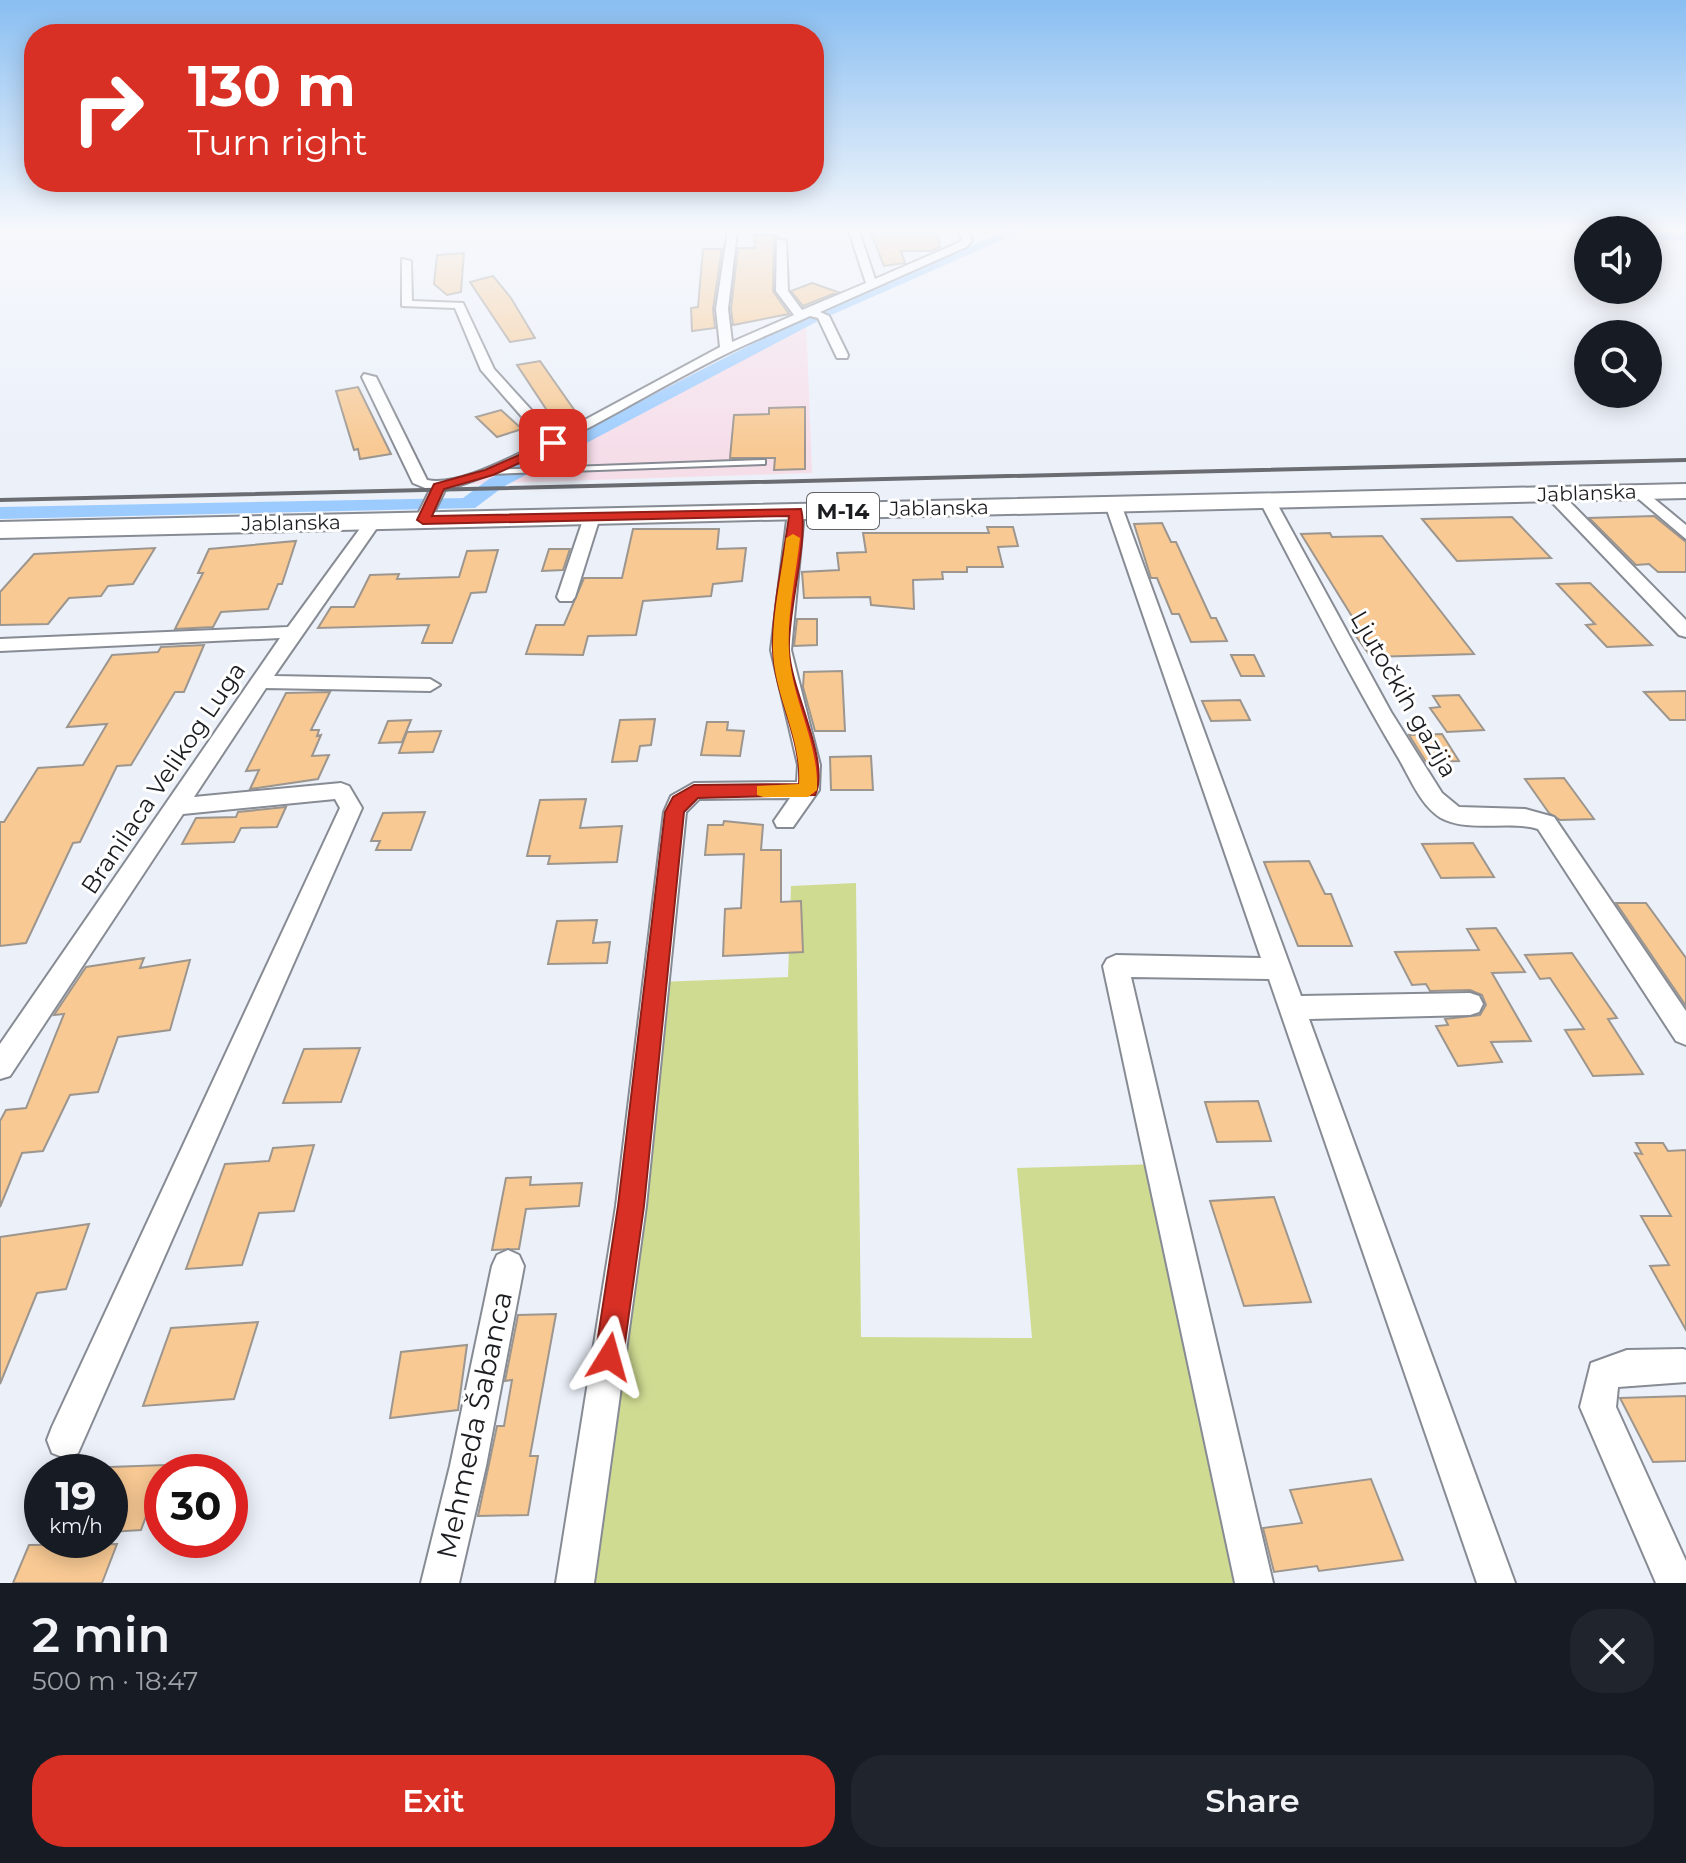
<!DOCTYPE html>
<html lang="en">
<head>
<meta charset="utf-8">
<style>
	:root { --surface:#171b24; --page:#20242c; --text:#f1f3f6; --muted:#9ea1a6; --accent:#d93025 }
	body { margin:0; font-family:Montserrat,sans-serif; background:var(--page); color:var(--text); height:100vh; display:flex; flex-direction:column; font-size:30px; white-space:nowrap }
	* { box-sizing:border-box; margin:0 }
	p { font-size:26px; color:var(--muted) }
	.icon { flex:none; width:44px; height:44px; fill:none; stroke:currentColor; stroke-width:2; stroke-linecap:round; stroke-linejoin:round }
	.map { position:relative; height:1583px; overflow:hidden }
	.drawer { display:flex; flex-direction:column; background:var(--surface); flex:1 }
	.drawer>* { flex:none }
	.banner { position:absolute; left:24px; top:24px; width:800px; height:168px; border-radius:32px; box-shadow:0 4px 20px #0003; background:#d93025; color:#fff; overflow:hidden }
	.fabs { position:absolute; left:1574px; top:216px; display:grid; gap:16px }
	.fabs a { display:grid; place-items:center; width:88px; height:88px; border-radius:50%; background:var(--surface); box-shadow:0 4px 20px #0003; font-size:40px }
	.speed { position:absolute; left:24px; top:1454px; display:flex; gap:16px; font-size:40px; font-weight:700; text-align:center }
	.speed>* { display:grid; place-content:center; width:104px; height:104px; border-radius:50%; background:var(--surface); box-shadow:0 4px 20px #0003; line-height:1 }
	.speed small { font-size:20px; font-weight:400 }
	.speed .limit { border:12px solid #d22; background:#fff; color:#111 }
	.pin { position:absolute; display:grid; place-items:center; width:68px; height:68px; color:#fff; margin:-34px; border-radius:16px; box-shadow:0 4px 12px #0006 }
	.me { position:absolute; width:88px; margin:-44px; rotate:8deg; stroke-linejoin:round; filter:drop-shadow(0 0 6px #0008) }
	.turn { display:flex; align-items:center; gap:28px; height:168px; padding:0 32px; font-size:36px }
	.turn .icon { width:104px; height:104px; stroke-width:2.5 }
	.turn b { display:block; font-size:56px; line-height:68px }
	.round { display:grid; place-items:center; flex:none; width:84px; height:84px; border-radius:32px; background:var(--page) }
	.summary { display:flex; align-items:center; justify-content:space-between; height:136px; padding:0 32px }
	h1 { font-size:48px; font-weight:600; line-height:60px }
	.primary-button { display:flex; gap:16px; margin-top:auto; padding:16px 32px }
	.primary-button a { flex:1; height:92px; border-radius:32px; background:var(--accent); color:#fff; font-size:32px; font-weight:600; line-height:92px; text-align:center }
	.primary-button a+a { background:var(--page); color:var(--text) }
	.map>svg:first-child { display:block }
	.industrial { fill:#f6dee9 }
	.green { fill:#d0db92 }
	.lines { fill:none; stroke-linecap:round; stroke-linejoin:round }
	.canal { fill:#9cccff; fill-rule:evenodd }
	.building { fill:#f8c993; stroke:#9d968f; stroke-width:2 }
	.lane-casing { stroke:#878b93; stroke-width:4 }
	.street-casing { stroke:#878b93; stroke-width:4 }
	.primary-casing { stroke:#878b93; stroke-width:4 }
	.lane { fill:#fff; fill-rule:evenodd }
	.street { fill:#fff; fill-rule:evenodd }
	.primary { fill:#fff; fill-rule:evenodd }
	.rail { stroke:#6a6c72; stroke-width:4 }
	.route { fill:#d93025; stroke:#8d1f18; stroke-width:2 }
	.slow { fill:#f59e0b }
	.labels { text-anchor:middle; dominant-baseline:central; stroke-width:6; stroke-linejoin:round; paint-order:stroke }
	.far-street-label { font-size:20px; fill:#1c1d20; stroke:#fff }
	.shield { fill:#fff; stroke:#606163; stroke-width:2 }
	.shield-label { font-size:22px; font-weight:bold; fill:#1c1d20 }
	.street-label { font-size:24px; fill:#1c1d20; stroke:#fff }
	.near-street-label { font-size:28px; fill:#1c1d20; stroke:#fff }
</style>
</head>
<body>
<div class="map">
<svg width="1686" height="1583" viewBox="0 0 1686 1583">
	<rect width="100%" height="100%" fill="#ebf0f9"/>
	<path class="industrial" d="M806,318L812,473L471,484Z"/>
	<path class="green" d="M856,883L861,1337L1032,1338L1017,1168L1160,1164L1254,1583H575L658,982L788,977L791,886Z"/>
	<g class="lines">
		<path class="canal" d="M1012,228H1029L820,320L503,487L475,508L0,519V507L463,498L489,479L810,314Z
			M1536,228H1591L1594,230H1588V235L1542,232Z
			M1648,231L1686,233V241L1648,239Z"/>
	</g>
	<path class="building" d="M869,228H936L940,247L931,251H901L905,263L884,266Z
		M754,235H778L774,239L773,291L789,314L733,325L731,309L738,248H755Z
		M703,249H722L713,309L715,328L692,331L691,308L698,307Z
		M464,253L461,292L447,295L434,284L437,255Z
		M493,276L511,298L535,338L510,342L470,282Z
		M812,283L838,292L803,306L791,291Z
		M540,361L575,411L552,418L517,365Z
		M358,387L391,454L360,459L358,449L354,450L336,391Z
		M805,407V469L774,470L775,458H730L734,415L769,414V408Z
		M501,410L522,429L497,437L476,417Z
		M1654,516L1686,542V572H1658L1649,564L1636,565L1589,518Z
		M1512,517L1551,558L1457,561L1422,519Z
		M1162,523L1171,542H1176L1211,618H1216L1227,641L1191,642L1179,614H1172L1157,578H1151L1134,524Z
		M987,527H1013L1018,546L998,547L1003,567H967V572H942L943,579L913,580L914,609L871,605L870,597L804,598L802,572L839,570L837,553L866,552L863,533H989Z
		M633,529H719L717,549L746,548L742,581L713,584L711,596L643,601L636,635L588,636L583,655L526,654L536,625H564L584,578H622Z
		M1330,533L1332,537L1382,536L1474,654L1371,657L1353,632L1361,631L1301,534Z
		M296,541L282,584H278L268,609L221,612L213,627L175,629L203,573H198L209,549Z
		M155,548L133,584L108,586L101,596L69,598L48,624L0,625V592L34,554Z
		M549,549H570L563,570L542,571Z
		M498,550L486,592L471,593L452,643H422L429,625L318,628L331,607H354L370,575L399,574L397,579L459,577L467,551Z
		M1590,583L1652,645L1607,647L1586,625L1595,624L1557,584Z
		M797,619H817V645L794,646Z
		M204,645L184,692H175L131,765L117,766L80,842L73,843L26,943L0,946V822H4L38,768L83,765L107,724L67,727L112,655L158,652L161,647Z
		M1231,655H1254L1264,676H1241Z
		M842,671L845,731H815L803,687L804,672Z
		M1686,691V720H1670L1644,692Z
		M330,692L311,730H319L317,736L321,735L312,756L329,755L318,779L250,789L259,770L246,771L286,693Z
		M1459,695L1484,730L1447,732L1430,708L1440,707L1433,696Z
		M1240,700L1250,720L1211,721L1202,701Z
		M655,719L651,745L640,746L637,761L612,762L620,720Z
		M411,720L402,742L379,743L388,721Z
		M707,722H728L727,730L744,731L740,756L701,755Z
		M441,731L433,752L399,753L407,732Z
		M1442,734L1459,761L1426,762L1409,735Z
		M871,756L873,790H831L830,757Z
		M1564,778L1594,819L1560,820L1549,813L1525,779Z
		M586,799L580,828L622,826L617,862L548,864L550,856H527L540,800Z
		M286,807L277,827L241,828L234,842L182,844L196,818L236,817L238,812Z
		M425,812L411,850H376L380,841H371L383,813Z
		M724,821L763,825L761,850H781V902L801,901L803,952L723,956L725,909L741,908L744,854L705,855L708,825H723Z
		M1473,843L1494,877L1441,878L1422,844Z
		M1309,861L1325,894H1331L1352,946H1298L1264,862Z
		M1616,903H1646L1686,958V1006Z
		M597,920L593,943L610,942L607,963L548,964L557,921Z
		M1496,928L1525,972L1492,973L1531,1041L1491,1042L1502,1062L1458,1066L1436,1026L1448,1025L1445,1019L1480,1015L1486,1005L1482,995L1470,990L1430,991L1426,984L1412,985L1395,952L1479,950L1467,929Z
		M1572,953L1617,1018L1608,1019L1643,1074L1593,1076L1565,1030L1584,1029L1550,978L1540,979L1525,955Z
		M144,958L140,968L190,960L170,1030L118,1037L98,1092L70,1095L43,1151L22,1153L0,1207V1121L6,1110L26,1108L64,1014L54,1015L86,967Z
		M360,1048L341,1102L283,1103L304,1049Z
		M1258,1101L1271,1141L1217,1142L1205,1102Z
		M1636,1143H1663L1668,1151L1686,1150V1330L1650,1266L1669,1265L1641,1216H1671L1635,1153L1642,1154Z
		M314,1145L294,1211L259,1213L242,1265L186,1269L225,1164L269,1161L273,1148Z
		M531,1177L530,1185L582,1183L579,1206L526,1209L519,1249L492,1250L506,1178Z
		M1274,1197L1311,1302L1244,1306L1210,1201Z
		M89,1224L66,1289L37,1293L0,1384V1237Z
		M556,1314L530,1456H538L528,1515L478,1516L497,1426H504L512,1380L505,1381L518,1315Z
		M258,1322L234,1399L143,1406L171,1328Z
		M467,1345L458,1410L390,1418L401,1352Z
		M1686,1396V1461L1653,1462L1620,1398Z
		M165,1465L141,1530L110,1532V1467Z
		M1371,1479L1403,1560L1319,1571L1317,1566L1274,1572L1263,1528L1302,1523L1290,1490Z
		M117,1544L102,1583H13L29,1545Z"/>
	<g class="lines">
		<defs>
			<path id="lane" d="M762,460H765V464L489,474L485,472L489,470Z"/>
			<path id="street" d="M848,228H858L875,279L958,243L962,240L958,228H968L972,241L966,247L820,312L829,316L848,355L847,358H837L818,318L810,316C784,328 757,339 732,351C635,398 549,459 445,490L429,523L423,525L415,520L430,490L413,483L362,377L364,374L376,377L427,480C459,487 514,455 544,442L481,370L455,308L402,306V259L411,261L412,301L463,303L494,369L555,436L720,347L716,309L728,230L737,232L728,309L732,342L794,315L776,291L777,239L786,241L788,291L802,310L866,283Z
				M1640,487L1686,525V539L1634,495L1632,492Z
				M1554,490L1560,492L1686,620V637L1679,635L1548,498L1546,495Z
				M1267,495L1275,500L1391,712L1442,793L1459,807L1525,809L1554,817L1686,1011V1045L1676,1041L1538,829C1508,820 1469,833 1441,818C1421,806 1410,778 1399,759C1349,675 1305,587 1259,500Z
				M1113,499L1121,504L1301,996L1470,993L1479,996L1483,1004L1479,1012L1470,1015L1309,1019L1515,1583H1477L1269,979L1131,977L1273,1583H1235L1103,966L1107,959L1116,955L1261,958L1105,504Z
				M796,507L804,512L791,650L820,765L819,790L793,827H777L774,821L790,798L699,799L686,812L646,1206L594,1583H556L616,1206L664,812L671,796L694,783L797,782L798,765L771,650L788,512Z
				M592,512L600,517L575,597L572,601H560L557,597L584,517Z
				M373,517L381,522L274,676L430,679L440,685L430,691L266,688L194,797L341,783L349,786L362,808L78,1453L65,1458L52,1453L47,1440L52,1427L340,808L335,799L183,814L10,1076L0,1079V1044L280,638L0,651V639L288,627L367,519Z
				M508,1250L519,1255L524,1266L486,1466L459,1583H421L450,1466L492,1266L497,1255Z
				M1683,1349L1686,1350V1382L1618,1387L1616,1407L1686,1561V1583H1656L1580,1407L1591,1363L1627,1350Z"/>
			<path id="primary" d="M1686,484V498L0,538V522Z"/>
		</defs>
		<use href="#lane" class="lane-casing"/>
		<use href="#street" class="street-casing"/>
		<use href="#primary" class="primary-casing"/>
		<use href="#lane" class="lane"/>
		<use href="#street" class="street"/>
		<use href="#primary" class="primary"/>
		<path class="rail" d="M0,500L1686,460"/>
	</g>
	<linearGradient id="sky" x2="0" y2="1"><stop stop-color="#89bef1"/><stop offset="0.51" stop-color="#f6f8fc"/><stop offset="1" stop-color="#f6f8fc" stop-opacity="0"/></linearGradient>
	<rect width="1686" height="450" fill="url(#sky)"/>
	<path class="route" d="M553,440L557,441V446L493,475L444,489L432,516L801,509C809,538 787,615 789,650C790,689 831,762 815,795L698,798L684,812L644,1206L623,1357L619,1367L609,1371L599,1367L595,1357L618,1206L665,812L673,797L694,785L799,784C802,739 775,697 773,651C771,612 784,556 789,516L423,524L417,520L434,484L485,470Z"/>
	<path class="slow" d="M793,534L800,538C796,574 787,614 789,650C791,699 819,742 817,790L808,797H763L757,795V786L799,784C802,738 774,696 773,650C772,613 782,574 786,538Z"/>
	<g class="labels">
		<g class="far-street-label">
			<text transform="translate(1587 493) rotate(-2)">Jablanska</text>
			<text transform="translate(939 508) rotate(-1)">Jablanska</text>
			<text transform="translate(291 523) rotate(-1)">Jablanska</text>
		</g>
		<rect class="shield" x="807" y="493" width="72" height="36" rx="6"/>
		<g class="shield-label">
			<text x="843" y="511">M-14</text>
		</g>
		<g class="street-label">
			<text transform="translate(1404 694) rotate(60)">Ljutočkih gazija</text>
			<text transform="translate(163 778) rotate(-56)">Branilaca Velikog Luga</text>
		</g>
		<g class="near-street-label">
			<text transform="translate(474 1425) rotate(-78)">Mehmeda Šabanca</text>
		</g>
	</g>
</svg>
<div class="fabs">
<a><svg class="icon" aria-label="sound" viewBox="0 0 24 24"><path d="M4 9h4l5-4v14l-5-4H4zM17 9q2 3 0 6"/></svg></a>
<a><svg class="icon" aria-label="search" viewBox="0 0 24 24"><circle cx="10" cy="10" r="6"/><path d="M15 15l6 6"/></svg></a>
</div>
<div class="speed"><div>19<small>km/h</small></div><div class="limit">30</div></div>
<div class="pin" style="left:553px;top:443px;background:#d93025"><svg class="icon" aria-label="arrive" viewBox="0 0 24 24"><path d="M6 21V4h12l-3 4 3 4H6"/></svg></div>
<svg class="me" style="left:609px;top:1357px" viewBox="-20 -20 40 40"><path d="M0-17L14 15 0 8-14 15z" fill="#d93025" stroke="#fff" stroke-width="4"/></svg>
<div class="banner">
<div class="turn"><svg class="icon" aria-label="right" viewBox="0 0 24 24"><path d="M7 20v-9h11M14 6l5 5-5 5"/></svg><div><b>130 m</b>Turn right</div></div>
</div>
</div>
<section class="drawer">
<div class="summary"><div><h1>2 min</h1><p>500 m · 18:47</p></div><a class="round"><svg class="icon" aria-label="close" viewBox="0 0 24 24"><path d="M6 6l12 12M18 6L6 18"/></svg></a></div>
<div class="primary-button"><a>Exit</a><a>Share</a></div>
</section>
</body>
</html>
